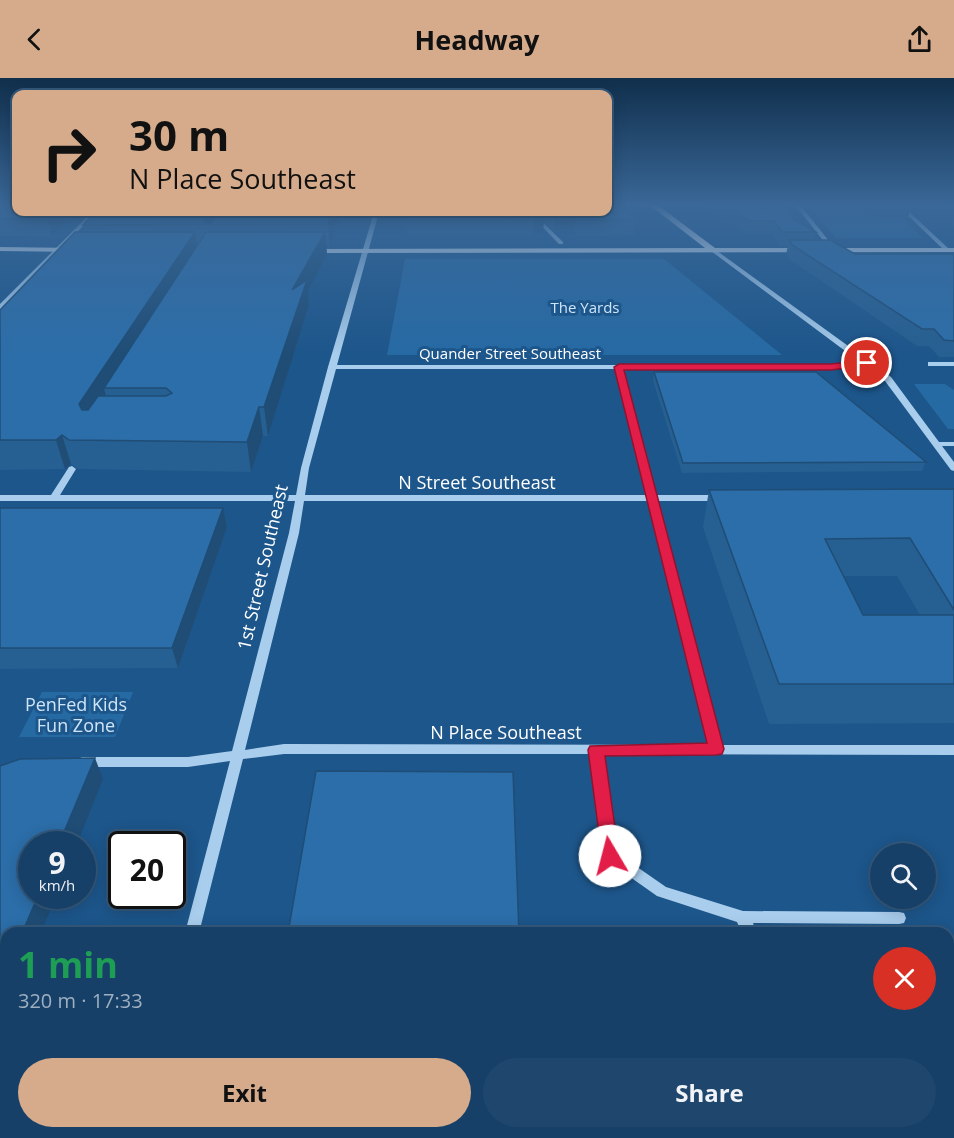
<!DOCTYPE html>
<html lang="en">
<head>
<meta charset="utf-8">
<style>
	:root { --surface:#164068; --page:#1f476e; --text:#f1f3f6; --muted:#9eafc0; --line:#35597c; --accent:#d6ab8b }
	body { margin:0; font-family:"Open Sans",sans-serif; background:var(--page); color:var(--text); height:100vh; display:flex; flex-direction:column; font-size:22px; white-space:nowrap }
	* { box-sizing:border-box; margin:0 }
	p { font-size:20px; color:var(--muted) }
	.icon { flex:none; width:33px; height:33px; fill:none; stroke:currentColor; stroke-width:2; stroke-linecap:round; stroke-linejoin:round }
	.map { position:relative; flex:1; overflow:hidden }
	.side { position:absolute; left:0px; top:849px; width:954px; height:212px; display:flex; flex-direction:column; background:var(--surface); border-radius:18px 18px 0 0; box-shadow:0 3px 15px #0003,0 0 0 2px var(--line) }
	.side>* { flex:none }
	.top-card { position:absolute; left:12px; top:12px; width:600px; height:126px; border-radius:12px; box-shadow:0 3px 15px #0003,0 0 0 2px var(--line); background:#d6ab8b; color:#111; overflow:hidden }
	.buttons { position:absolute; left:870px; top:765px; display:grid; gap:12px }
	.buttons a { display:grid; place-items:center; width:66px; height:66px; border-radius:50%; background:var(--surface); box-shadow:0 3px 15px #0003,0 0 0 2px var(--line); font-size:30px }
	.speed { position:absolute; left:18px; top:753px; display:flex; gap:12px; font-size:30px; font-weight:700; text-align:center }
	.speed>* { display:grid; place-content:center; width:78px; height:78px; border-radius:50%; background:var(--surface); box-shadow:0 3px 15px #0003,0 0 0 2px var(--line); line-height:1 }
	.speed small { font-size:15px; font-weight:400 }
	.speed .limit { border:3px solid #111; border-radius:9px; background:#fff; color:#111 }
	.pin { position:absolute; display:grid; place-items:center; width:51px; height:51px; color:#fff; margin:-26px; border:3px solid #fff; border-radius:50%; box-shadow:0 2px 6px #0007 }
	.me { position:absolute; width:66px; margin:-33px; rotate:352deg; stroke-linejoin:round; filter:drop-shadow(0 0 4px #0008) }
	.turn { display:flex; align-items:center; gap:21px; height:126px; padding:0 18px; font-size:27px }
	.turn .icon { width:78px; height:78px; stroke-width:2.5 }
	.turn b { display:block; font-size:42px; line-height:51px }
	.round { display:grid; place-items:center; flex:none; width:63px; height:63px; border-radius:32px; background:var(--page) }
	.headline { display:flex; align-items:center; justify-content:space-between; height:102px; padding:0 18px }
	h1 { font-size:36px; font-weight:700; line-height:45px; color:#1e9e55 }
	.primary-button { display:flex; gap:12px; margin-top:auto; padding:12px 18px }
	.primary-button a { flex:1; height:69px; border-radius:36px; background:var(--accent); color:#111; font-size:24px; font-weight:700; line-height:69px; text-align:center }
	.primary-button a+a { background:var(--page); color:var(--text) }
	header { display:flex; justify-content:space-between; align-items:center; height:78px; padding:0 18px; background:var(--accent); color:#111; font-size:27px; font-weight:700 }
	.map>svg:first-child { display:block }
	.green { fill:#266aa4 }
	.lines { fill:none; stroke-linecap:round; stroke-linejoin:round }
	.minor { fill:#a9cdec; fill-rule:evenodd }
	.major { fill:#eef6ff; fill-rule:evenodd }
	.wall { fill:#265f91; fill-rule:evenodd }
	.shaded-wall { fill:#1f4d76 }
	.building { fill:#2c6ea9; stroke:#1f4d76; stroke-width:1.5 }
	.route { fill:#e11d48; stroke:#92132f; stroke-width:1.5 }
	.labels { text-anchor:middle; dominant-baseline:central; stroke-width:6; stroke-linejoin:round; paint-order:stroke }
	.far-park-label { font-size:15px; fill:#cee5f9; stroke:#1d568b }
	.far-street-label { font-size:15px; fill:#fff; stroke:#1d568b }
	.street-label { font-size:18px; fill:#fff; stroke:#1d568b }
	.park-label { font-size:18px; fill:#cee5f9; stroke:#1d568b }
</style>
</head>
<body>
<header><svg class="icon" aria-label="back" viewBox="0 0 24 24"><path d="M15 5l-7 7 7 7"/></svg>Headway<svg class="icon" aria-label="share" viewBox="0 0 24 24"><path d="M12 15V3M7 8l5-5 5 5M5 13v7h14v-7"/></svg></header>
<div class="map">
<svg width="954" height="1060" viewBox="0 0 954 1060">
	<rect width="100%" height="100%" fill="#1d568b"/>
	<path class="green" d="M809,128H890L923,160H836Z
		M405,181H664L782,277H387Z
		M914,306H945L954,312V351H948Z
		M42,614H133L115,659H19Z"/>
	<g class="lines">
		<path class="minor" d="M796,128H801L829,163V165H825Z
			M898,128H903L949,171V173H945Z
			M92,134H97L0,232V226Z
			M374,134H379L337,287H831L860,284L711,173V171L713,170L891,299L939,364H954V368H942L954,384V393L951,392L885,303L865,287L831,291H623L656,417H720L725,420L720,423H657L721,667H954V677L603,676L617,775L666,809L743,833L899,834L904,835L906,840L904,845L899,846L753,845L756,855H742L737,844L657,818L606,782L604,778L590,676H284L243,681L199,855H185L230,683L188,689H82L78,687L76,684L78,681L82,679H188L232,673L289,455L295,423H0V417H51L69,389L72,388L76,391L60,417H296L301,390L328,289ZM336,291H616L647,417H305L309,390ZM304,423H648L709,667L284,666L245,672L299,455Z
			M528,134H532L563,164V166H559Z
			M928,284H954V288H928Z
			M131,1054H149L148,1060H130Z
			M807,1054H825L827,1060H809Z"/>
		<path class="major" d="M651,128H659L715,170H954V174L309,175L305,173L309,171L705,170Z
			M0,169L78,170L82,172L78,174L0,173Z"/>
	</g>
	<path class="wall" d="M0,128L75,134L52,158H0Z
		M705,128H785L795,142L816,154L814,162L855,176H954V279H939L929,268H917L789,181L786,176L788,168H780L772,156H747Z
		M857,128H954V150L942,140H920L910,132L908,140H878L875,138L866,137Z
		M96,134H342L330,168H326L327,177L308,213L309,227L268,358H263L251,394L78,391L71,386L65,391L0,392V232L85,154L83,147Z
		M407,134H608L636,141L634,157L577,158L575,150L554,152L544,143L543,153L534,154V157H407L406,141Z
		M654,294L926,384L922,393L682,395L653,303Z
		M954,411V645L769,646L703,449L709,412ZM844,498H897L920,537H863Z
		M0,430H223L227,449L178,590L0,591Z"/>
	<path class="shaded-wall" d="M54,134H75L52,158L47,141Z
		M210,134H223L218,147H205L204,141Z
		M333,134H342L330,168L328,146Z
		M576,134L575,150L554,152L555,136Z
		M544,137L543,153L534,154V138Z
		M195,154L199,177L104,310L107,323L87,355L79,326Z
		M325,154L327,177L308,213L309,227L268,358L264,329L292,212Z
		M259,329L263,358L251,394L247,364Z
		M62,357L71,386L65,391L56,362Z
		M223,430L227,449L178,590L172,570Z
		M95,680L103,701L77,766H59Z
		M38,818H56L41,855H22Z
		M6,893V942L0,956V907Z"/>
	<path class="building" d="M0,128H16V134H54L47,141H0Z
		M608,128H619L636,141L578,142L576,134L555,136L551,134H608Z
		M727,128H785L795,142L816,154H782L774,143H749Z
		M948,128H954V133Z
		M96,134H210L204,141L206,145H211L220,134H333L328,146L83,147Z
		M407,134H540L544,137L534,138L535,141H406Z
		M75,154H195L79,326L82,332H88L98,318H166L172,315L166,310H104L206,154H325L292,212L307,202L264,329H259L247,364L69,362L62,357L56,362H0V232Z
		M789,162H830L855,176H954V263L944,262L934,251H922L792,167Z
		M654,294H816L926,384L683,385Z
		M954,411V532L910,460L825,461L863,537H954V606H779L709,412Z
		M0,430H223L172,570H0Z
		M95,680L59,766H32V818H38L22,855H6V893L0,907V688L20,681Z
		M316,693L513,694L519,855H288Z
		M254,1054H610L611,1060H253Z"/>
	<linearGradient id="sky" x2="0" y2="1"><stop stop-color="#102f4c"/><stop offset="0.46" stop-color="#3a6898"/><stop offset="1" stop-color="#3a6898" stop-opacity="0"/></linearGradient>
	<rect width="954" height="277" fill="url(#sky)"/>
	<path class="route" d="M867,282L870,283V287L831,292H624L724,671L722,676L716,677L605,678L619,778L617,783L610,785L604,783L602,778L588,672L590,668L707,665L614,289L619,286H831Z"/>
	<g class="labels">
		<g class="far-park-label">
			<text x="585" y="229">The Yards</text>
		</g>
		<g class="far-street-label">
			<text x="510" y="275">Quander Street Southeast</text>
		</g>
		<g class="street-label">
			<text x="477" y="404">N Street Southeast</text>
			<text transform="translate(262 489) rotate(-77)">1st Street Southeast</text>
			<text x="506" y="654">N Place Southeast</text>
		</g>
		<g class="park-label">
			<text x="76" y="626">PenFed Kids<tspan x="76" dy="21">Fun Zone</tspan></text>
		</g>
	</g>
</svg>
<div class="buttons">
<a><svg class="icon" aria-label="search" viewBox="0 0 24 24"><circle cx="10" cy="10" r="6"/><path d="M15 15l6 6"/></svg></a>
</div>
<div class="speed"><div>9<small>km/h</small></div><div class="limit">20</div></div>
<div class="pin" style="left:867px;top:285px;background:#d93025"><svg class="icon" aria-label="arrive" viewBox="0 0 24 24"><path d="M6 21V4h12l-3 4 3 4H6"/></svg></div>
<svg class="me" style="left:610px;top:778px" viewBox="-20 -20 40 40"><circle r="19" fill="#fff"/><path d="M0-13L10 11 0 6-10 11z" fill="#e11d48"/></svg>
<div class="top-card">
<div class="turn"><svg class="icon" aria-label="right" viewBox="0 0 24 24"><path d="M7 20v-9h11M14 6l5 5-5 5"/></svg><div><b>30 m</b>N Place Southeast</div></div>
</div>
<section class="side">
<div class="headline"><div><h1>1 min</h1><p>320 m · 17:33</p></div><a class="round" style="background:#d93025;color:#fff"><svg class="icon" aria-label="close" viewBox="0 0 24 24"><path d="M6 6l12 12M18 6L6 18"/></svg></a></div>
<div class="primary-button"><a>Exit</a><a>Share</a></div>
</section>
</div>
</body>
</html>
